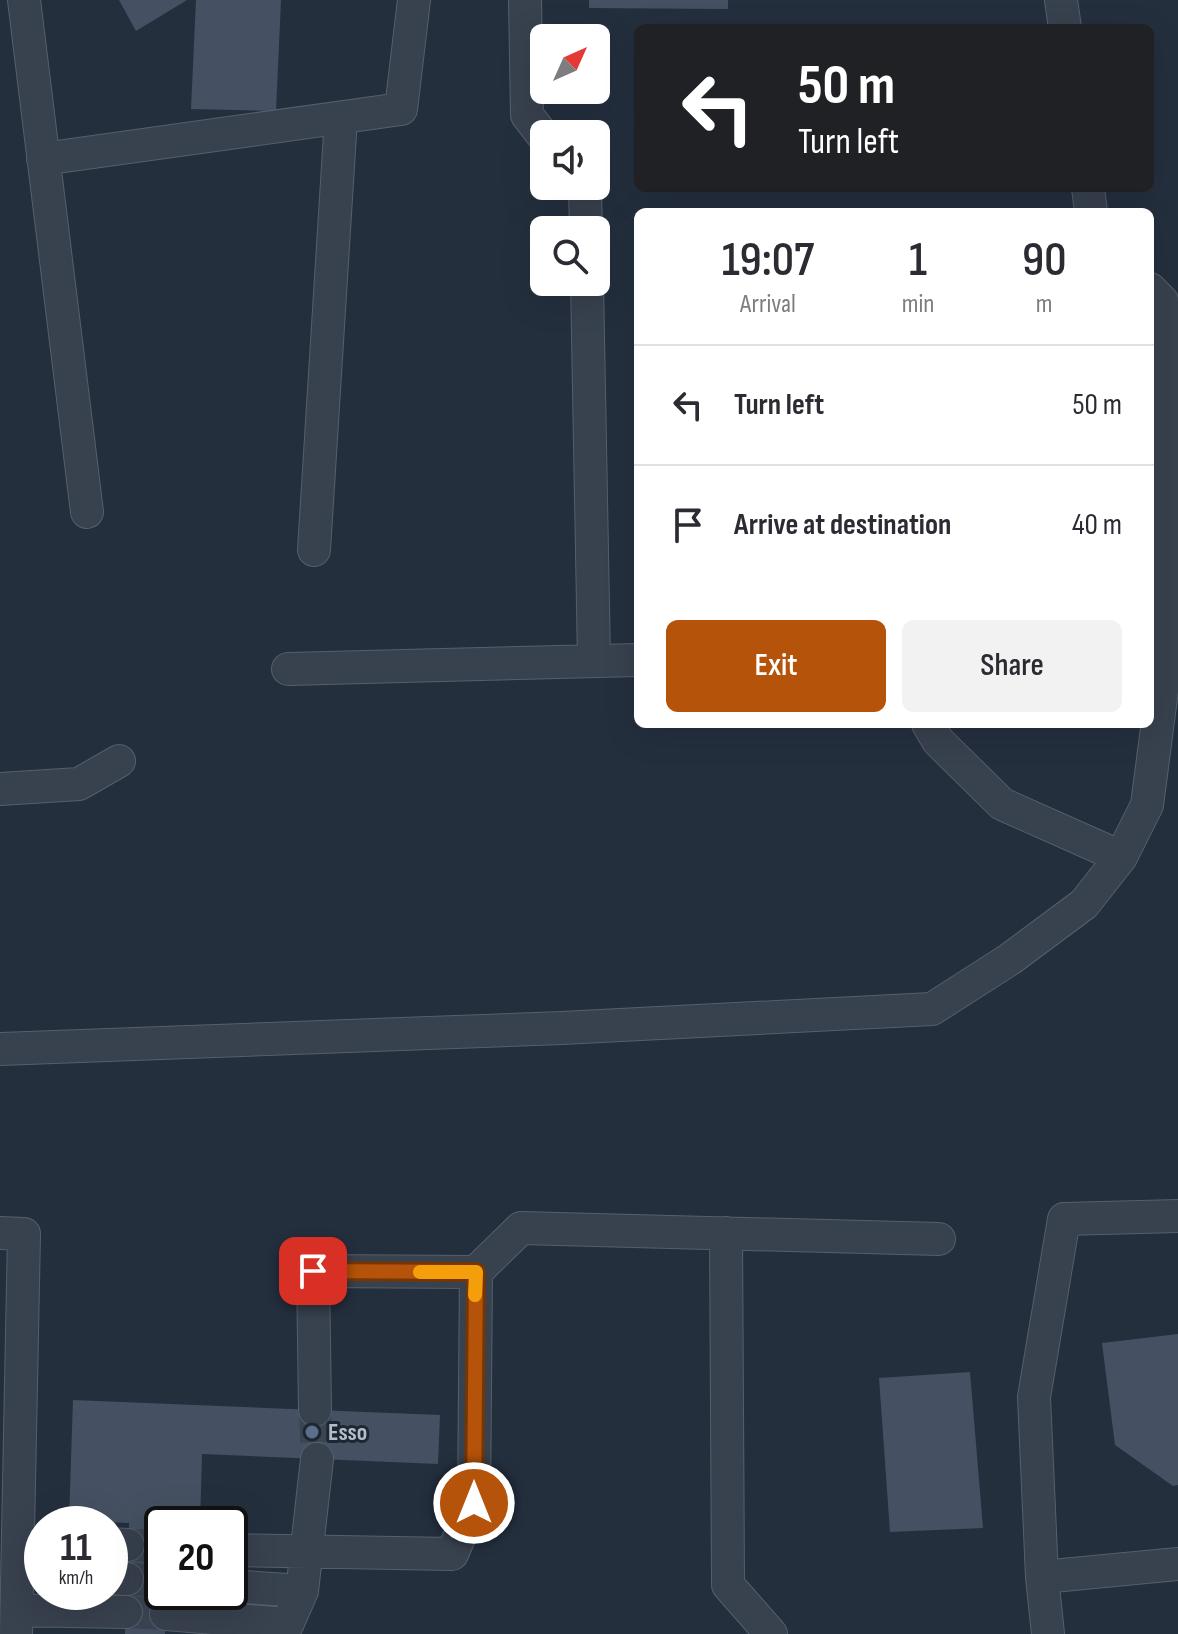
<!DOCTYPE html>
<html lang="en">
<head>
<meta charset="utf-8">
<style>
	:root { --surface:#fff; --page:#f2f2f3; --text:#2b2b33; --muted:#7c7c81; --line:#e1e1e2; --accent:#b45309 }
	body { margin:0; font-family:"Sofia Sans Condensed",sans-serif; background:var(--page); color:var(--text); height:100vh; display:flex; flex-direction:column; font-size:30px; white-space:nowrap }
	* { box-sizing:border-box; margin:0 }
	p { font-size:26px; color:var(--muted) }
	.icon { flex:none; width:44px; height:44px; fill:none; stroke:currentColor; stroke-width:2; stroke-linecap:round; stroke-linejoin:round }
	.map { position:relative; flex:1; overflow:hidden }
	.sheet { position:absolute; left:634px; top:208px; width:520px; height:520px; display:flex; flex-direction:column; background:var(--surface); border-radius:12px; box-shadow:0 8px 32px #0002 }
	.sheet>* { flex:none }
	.guide { position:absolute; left:634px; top:24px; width:520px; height:168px; border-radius:12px; box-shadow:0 8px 32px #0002; background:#202124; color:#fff; overflow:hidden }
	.needle { width:52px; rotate:45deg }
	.tools { position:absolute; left:530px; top:24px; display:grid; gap:16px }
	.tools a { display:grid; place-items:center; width:80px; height:80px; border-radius:12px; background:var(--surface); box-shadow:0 8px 32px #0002; font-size:40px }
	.speed { position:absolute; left:24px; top:1506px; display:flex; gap:16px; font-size:40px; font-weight:700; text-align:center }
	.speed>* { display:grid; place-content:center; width:104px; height:104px; border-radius:50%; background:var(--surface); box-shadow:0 8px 32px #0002; line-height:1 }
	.speed small { font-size:20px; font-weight:400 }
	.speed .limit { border:4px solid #111; border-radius:12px; background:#fff; color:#111 }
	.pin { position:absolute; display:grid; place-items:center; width:68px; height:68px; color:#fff; margin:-34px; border-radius:16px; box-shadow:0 4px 12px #0006 }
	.me { position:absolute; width:88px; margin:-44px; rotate:0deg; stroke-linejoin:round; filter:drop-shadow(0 0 6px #0008) }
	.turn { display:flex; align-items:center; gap:28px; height:168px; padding:0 32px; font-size:36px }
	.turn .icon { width:104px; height:104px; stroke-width:2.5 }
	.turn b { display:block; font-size:56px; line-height:68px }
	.eta { display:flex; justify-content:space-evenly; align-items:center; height:136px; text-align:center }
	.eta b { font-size:48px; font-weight:600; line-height:56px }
	.action { display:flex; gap:16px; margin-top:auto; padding:16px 32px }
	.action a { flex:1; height:92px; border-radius:12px; background:var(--accent); color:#fff; font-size:32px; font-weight:600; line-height:92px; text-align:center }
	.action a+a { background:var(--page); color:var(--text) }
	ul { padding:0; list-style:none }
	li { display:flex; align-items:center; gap:24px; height:120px; padding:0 32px; border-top:2px solid var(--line) }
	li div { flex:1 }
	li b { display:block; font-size:30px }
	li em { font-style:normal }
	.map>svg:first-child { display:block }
	.building { fill:#455162 }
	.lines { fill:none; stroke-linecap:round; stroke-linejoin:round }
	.minor-tunnel { stroke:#3a4453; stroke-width:32; stroke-dasharray:32 16; stroke-linecap:butt }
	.minor-casing { stroke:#565f6c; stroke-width:34 }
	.minor { stroke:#38414e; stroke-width:32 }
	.route-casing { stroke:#753606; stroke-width:20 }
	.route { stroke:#b45309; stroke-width:14 }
	.slow { stroke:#f59e0b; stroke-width:14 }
	.service-dot { fill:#5c6f8a; stroke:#1d2633; stroke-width:3 }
	.labels { text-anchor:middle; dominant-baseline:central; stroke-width:6; stroke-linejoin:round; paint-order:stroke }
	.poi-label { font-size:24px; font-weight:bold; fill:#b4bcc9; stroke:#1d2633; text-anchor:start }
</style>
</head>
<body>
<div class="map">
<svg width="1178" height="1634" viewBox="0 0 1178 1634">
	<rect width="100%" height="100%" fill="#242f3e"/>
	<path class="building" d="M119,0H187L136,31Z
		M196,0H281L276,111L191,109Z
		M589,0H728V9L589,8Z
		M1178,1334V1485L1173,1486L1115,1445L1102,1343Z
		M970,1372L983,1528L890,1532L879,1378Z
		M73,1400L440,1415L438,1464L202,1454L200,1524H162L165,1634H125L129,1523L69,1521Z"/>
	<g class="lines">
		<path class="minor-tunnel" d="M315,1410L317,1459
			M128,1545L162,1546
			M127,1579L162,1581
			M126,1612L166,1614"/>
		<defs>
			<path id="minor" d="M24,0L87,512
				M525,0L527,115L544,137
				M1061,0L1065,28
				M43,159L401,109L414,0
				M581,186L585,192L586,230
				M1088,188L1091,212
				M587,282L594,660
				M314,550L341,118
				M288,669L638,660
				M928,724L938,741L1002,804L1121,857
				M0,789L79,784L119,761
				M0,1049L562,1028L932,1009L1010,959L1084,904L1121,857L1147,805L1165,667L1162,301L1150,289
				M0,1233L24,1234L16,1634
				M726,1233L728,1585L771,1634
				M476,1272L521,1228L939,1239
				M110,1544L128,1545
				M230,1550L452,1554L474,1503L476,1272L313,1271L315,1410
				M1042,1577L1034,1397L1064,1219L1178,1216
				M110,1578L127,1579
				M230,1586L302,1591
				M17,1610L126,1612
				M166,1614L286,1624
				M283,1634L302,1591L317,1459
				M1048,1634L1042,1577L1178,1564"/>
		</defs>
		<use href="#minor" class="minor-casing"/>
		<use href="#minor" class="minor"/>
	</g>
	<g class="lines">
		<defs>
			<path id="route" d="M313,1271L476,1272L474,1503"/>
		</defs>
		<use href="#route" class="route-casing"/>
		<use href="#route" class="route"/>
		<path class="slow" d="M420,1272H476L475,1295"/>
	</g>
	<circle class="service-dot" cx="312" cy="1432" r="8"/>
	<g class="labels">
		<g class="poi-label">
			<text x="328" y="1432">Esso</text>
		</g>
	</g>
</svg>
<div class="tools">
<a><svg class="needle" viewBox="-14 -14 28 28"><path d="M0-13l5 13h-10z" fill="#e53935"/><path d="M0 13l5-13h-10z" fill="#7c7c81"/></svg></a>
<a><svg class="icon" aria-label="sound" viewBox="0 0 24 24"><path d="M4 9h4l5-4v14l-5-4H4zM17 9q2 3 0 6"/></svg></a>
<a><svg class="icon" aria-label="search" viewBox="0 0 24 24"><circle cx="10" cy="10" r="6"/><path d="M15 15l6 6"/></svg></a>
</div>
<div class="speed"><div>11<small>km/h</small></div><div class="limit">20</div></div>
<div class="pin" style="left:313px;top:1271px;background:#d93025"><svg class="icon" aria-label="arrive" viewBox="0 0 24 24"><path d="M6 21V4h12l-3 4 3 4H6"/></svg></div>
<svg class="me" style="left:474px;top:1503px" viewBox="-20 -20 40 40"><circle r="17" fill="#b45309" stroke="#fff" stroke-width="3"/><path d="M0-11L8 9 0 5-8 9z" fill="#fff"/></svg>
<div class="guide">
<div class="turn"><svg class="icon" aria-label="left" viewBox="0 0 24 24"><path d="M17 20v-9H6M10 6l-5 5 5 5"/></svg><div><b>50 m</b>Turn left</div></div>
</div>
<section class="sheet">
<div class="eta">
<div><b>19:07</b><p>Arrival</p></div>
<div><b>1</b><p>min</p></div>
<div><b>90</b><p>m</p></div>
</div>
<ul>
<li><svg class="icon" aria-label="left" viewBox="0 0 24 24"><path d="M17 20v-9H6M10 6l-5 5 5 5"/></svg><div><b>Turn left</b></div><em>50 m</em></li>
<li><svg class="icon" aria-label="arrive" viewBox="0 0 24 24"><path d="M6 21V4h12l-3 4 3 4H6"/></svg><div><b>Arrive at destination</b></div><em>40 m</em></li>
</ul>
<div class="action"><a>Exit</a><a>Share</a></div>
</section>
</div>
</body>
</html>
